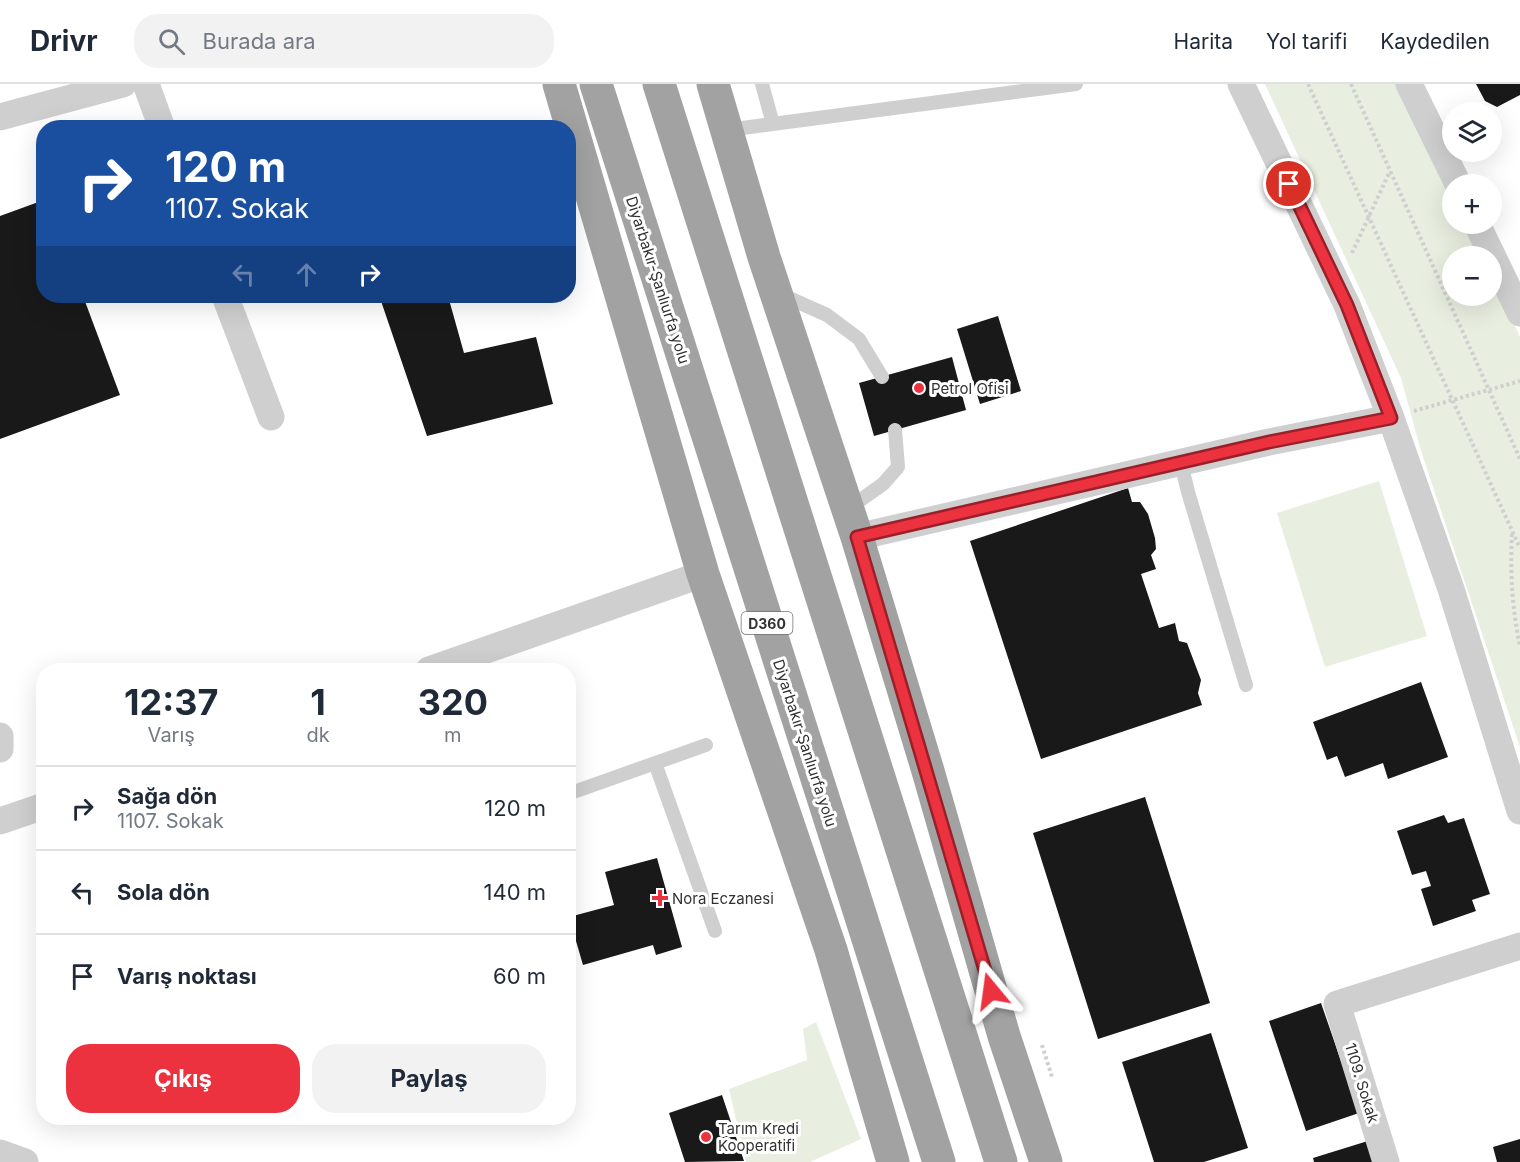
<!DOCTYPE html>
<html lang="tr">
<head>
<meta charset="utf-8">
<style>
	:root { --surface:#fff; --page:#f2f2f3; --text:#1f2937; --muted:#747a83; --line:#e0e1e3; --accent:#ec313f }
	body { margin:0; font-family:Inter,sans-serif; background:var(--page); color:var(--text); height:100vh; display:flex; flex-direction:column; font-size:22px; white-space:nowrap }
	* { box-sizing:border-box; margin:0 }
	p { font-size:20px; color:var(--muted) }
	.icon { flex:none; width:33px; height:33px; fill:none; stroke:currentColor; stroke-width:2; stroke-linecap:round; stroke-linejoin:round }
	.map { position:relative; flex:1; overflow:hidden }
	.drawer { position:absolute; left:36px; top:579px; width:540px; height:462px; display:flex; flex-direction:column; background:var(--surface); border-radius:24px; box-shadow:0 6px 24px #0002 }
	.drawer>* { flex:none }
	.hud { position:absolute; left:36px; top:36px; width:540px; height:183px; border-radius:24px; box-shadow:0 6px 24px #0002; background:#1a4fa0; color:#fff; overflow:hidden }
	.fabs { position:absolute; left:1442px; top:18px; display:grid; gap:12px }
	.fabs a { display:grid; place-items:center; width:60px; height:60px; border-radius:50%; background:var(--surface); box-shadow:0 6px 24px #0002; font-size:30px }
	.pin { position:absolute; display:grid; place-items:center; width:51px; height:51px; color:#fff; margin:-26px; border:3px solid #fff; border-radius:50%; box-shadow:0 2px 6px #0007 }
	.me { position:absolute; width:66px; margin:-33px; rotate:344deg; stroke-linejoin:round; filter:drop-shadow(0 0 4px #0008) }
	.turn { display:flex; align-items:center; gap:21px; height:126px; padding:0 30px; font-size:27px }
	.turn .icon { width:78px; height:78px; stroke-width:2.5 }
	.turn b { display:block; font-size:42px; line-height:51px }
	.lanes { display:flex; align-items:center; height:57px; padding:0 30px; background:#0003; justify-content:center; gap:30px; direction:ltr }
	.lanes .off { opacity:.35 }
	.eta { display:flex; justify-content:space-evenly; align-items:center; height:102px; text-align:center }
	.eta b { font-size:36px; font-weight:700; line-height:42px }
	.action { display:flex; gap:12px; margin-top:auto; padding:12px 30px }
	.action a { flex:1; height:69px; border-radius:24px; background:var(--accent); color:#fff; font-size:24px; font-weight:700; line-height:69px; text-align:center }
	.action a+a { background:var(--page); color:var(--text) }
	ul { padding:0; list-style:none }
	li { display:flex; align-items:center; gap:18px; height:84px; padding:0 30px; border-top:2px solid var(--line) }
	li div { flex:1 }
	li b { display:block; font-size:22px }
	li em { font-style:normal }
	header { display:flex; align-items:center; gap:36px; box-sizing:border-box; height:84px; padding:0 30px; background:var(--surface); border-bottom:2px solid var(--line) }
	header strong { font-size:28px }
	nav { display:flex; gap:33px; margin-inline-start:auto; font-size:21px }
	.search { width:420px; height:54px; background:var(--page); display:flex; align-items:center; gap:15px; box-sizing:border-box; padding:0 21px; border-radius:24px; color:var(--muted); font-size:22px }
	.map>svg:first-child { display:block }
	.green { fill:#e8efe0 }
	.building { fill:#191919 }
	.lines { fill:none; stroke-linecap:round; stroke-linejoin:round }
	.path { stroke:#cfcfcf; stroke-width:4; stroke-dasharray:3 3; stroke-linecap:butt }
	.service { stroke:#cfcfcf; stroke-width:14 }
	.minor { stroke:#cfcfcf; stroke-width:27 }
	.trunk { stroke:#a2a2a2; stroke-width:33 }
	.route-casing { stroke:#992029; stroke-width:15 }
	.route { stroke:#ec313f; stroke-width:10 }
	.poi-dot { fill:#ec313f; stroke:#fff; stroke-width:2 }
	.labels { text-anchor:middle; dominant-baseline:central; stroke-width:6; stroke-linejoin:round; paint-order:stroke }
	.shield { fill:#fff; stroke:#707070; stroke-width:1.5 }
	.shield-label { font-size:14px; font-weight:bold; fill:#323232 }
	.street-label { font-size:15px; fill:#323232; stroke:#fff }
	.poi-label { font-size:15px; fill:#323232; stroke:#fff; text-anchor:start }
</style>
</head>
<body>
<header>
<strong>Drivr</strong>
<div class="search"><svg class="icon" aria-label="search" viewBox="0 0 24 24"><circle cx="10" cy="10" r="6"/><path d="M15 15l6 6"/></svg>Burada ara</div>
<nav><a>Harita</a><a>Yol tarifi</a><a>Kaydedilen</a></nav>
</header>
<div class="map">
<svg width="1520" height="1078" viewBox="0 0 1520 1078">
	<rect width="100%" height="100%" fill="#fff"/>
	<path class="green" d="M1265,0H1397L1452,112V140H1466L1482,172H1452V212H1491V191L1520,253V663L1421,367L1401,294Z
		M1379,397L1427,552L1325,583L1277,429Z
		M816,938L861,1055L810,1078H746L729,1005L807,976L803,945Z"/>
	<path class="building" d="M1476,0H1520V11L1497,23L1485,17Z
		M44,116V212H83L120,311L0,355V132Z
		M400,212H448L464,269L536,253L553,320L427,352L381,217Z
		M998,232L1021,307L980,320L957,245Z
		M952,273L966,326L874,352L859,299Z
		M1128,404L1132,418H1140L1148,430L1155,454L1156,465L1151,471L1156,485L1141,490L1159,544L1175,539L1179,557L1187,559L1201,596L1198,609L1202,621L1041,675L970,457Z
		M1421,598L1448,673L1388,695L1383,679L1345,693L1337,672L1327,676L1313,638Z
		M1145,713L1210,919L1098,955L1033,749Z
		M1444,731L1448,739L1464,734L1490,810L1472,816L1476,827L1433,842L1421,805L1431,802L1426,787L1412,791L1397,747Z
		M657,774L682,863L656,871L653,861L583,881L569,833L614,821L605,788Z
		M1321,919L1359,1029L1306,1047L1269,937Z
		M1211,949L1248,1064L1204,1078H1154L1122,978Z
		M722,1011L744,1077L685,1078L669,1029Z
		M1520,1055V1078H1497L1493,1063Z
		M1371,1056L1377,1078H1314L1313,1074Z"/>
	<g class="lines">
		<path class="path" d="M1308,0L1520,464
			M1351,0L1520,375
			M1352,169L1390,87
			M1414,327L1520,297
			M1512,450C1510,488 1512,525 1520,562
			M1042,961L1052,993"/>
		<path class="service" d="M762,0L773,40
			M727,46L1076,0
			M780,210L827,231L859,255L882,293
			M1181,379L1188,408L1246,601
			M848,425L883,400L898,383L895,346
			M478,569L484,586
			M655,679L715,847
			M568,710L706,661"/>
		<path class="minor" d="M146,0L162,44
			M1241,0L1347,221L1391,334L1451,505L1520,727
			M1409,0L1458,100
			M0,33L123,0
			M1477,140L1520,229
			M225,212L271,333
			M857,453L1269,358L1391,334
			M429,586L703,490
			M0,652V665
			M0,737L44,722
			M0,1069L25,1078
			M1386,1078L1337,920L1520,862"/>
		<path class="trunk" d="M559,0L703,490L831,866L893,1078
			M596,0L939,1078
			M659,0L1001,1078
			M713,0L764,173L857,453L928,687L1004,952L1046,1078"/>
	</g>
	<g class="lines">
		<defs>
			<path id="route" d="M991,907L857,453L1269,358L1391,334L1347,221L1289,100"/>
		</defs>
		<use href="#route" class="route-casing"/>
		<use href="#route" class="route"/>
	</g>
	<g class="poi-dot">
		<circle cx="919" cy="304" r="6"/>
		<path d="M657 805h6v6h6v6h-6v6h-6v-6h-6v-6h6z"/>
		<circle cx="706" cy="1053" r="6"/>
	</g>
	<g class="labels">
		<rect class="shield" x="741.5" y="528" width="51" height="22" rx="4.5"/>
		<g class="shield-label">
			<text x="767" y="539">D360</text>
		</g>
		<g class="street-label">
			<text transform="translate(658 196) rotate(72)">Diyarbakır-Şanlıurfa yolu</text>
			<text transform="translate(805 659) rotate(72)">Diyarbakır-Şanlıurfa yolu</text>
			<text transform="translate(1362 999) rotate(73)">1109. Sokak</text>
		</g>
		<g class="poi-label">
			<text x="931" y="304">Petrol Ofisi</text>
			<text x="672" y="814">Nora Eczanesi</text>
			<text x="718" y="1044">Tarım Kredi<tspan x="718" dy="17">Kooperatifi</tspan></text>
		</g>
	</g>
</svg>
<div class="fabs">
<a><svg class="icon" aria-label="layers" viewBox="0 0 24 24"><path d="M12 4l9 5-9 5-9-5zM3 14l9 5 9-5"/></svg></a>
<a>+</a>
<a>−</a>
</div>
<div class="pin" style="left:1289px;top:100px;background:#d93025"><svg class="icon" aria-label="arrive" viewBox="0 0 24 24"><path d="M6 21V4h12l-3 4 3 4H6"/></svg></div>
<svg class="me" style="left:991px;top:907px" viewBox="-20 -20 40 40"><path d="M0-17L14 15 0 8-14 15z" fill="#ec313f" stroke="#fff" stroke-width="4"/></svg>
<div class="hud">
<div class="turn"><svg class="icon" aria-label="right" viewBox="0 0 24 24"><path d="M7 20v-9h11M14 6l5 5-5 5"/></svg><div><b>120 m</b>1107. Sokak</div></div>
<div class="lanes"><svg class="icon off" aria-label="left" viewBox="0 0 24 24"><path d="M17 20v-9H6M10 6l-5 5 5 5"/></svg><svg class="icon off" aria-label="ahead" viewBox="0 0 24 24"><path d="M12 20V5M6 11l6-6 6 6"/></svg><svg class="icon" aria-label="right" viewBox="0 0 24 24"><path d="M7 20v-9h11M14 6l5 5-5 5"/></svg></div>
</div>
<section class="drawer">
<div class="eta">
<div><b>12:37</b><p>Varış</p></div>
<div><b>1</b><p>dk</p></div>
<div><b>320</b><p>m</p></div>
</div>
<ul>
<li><svg class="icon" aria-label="right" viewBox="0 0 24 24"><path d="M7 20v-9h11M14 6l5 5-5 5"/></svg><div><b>Sağa dön</b><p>1107. Sokak</p></div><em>120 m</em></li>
<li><svg class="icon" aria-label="left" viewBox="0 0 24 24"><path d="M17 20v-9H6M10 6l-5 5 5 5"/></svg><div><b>Sola dön</b></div><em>140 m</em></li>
<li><svg class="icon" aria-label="arrive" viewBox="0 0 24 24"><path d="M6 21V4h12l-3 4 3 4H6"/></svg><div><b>Varış noktası</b></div><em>60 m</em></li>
</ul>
<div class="action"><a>Çıkış</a><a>Paylaş</a></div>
</section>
</div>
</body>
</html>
